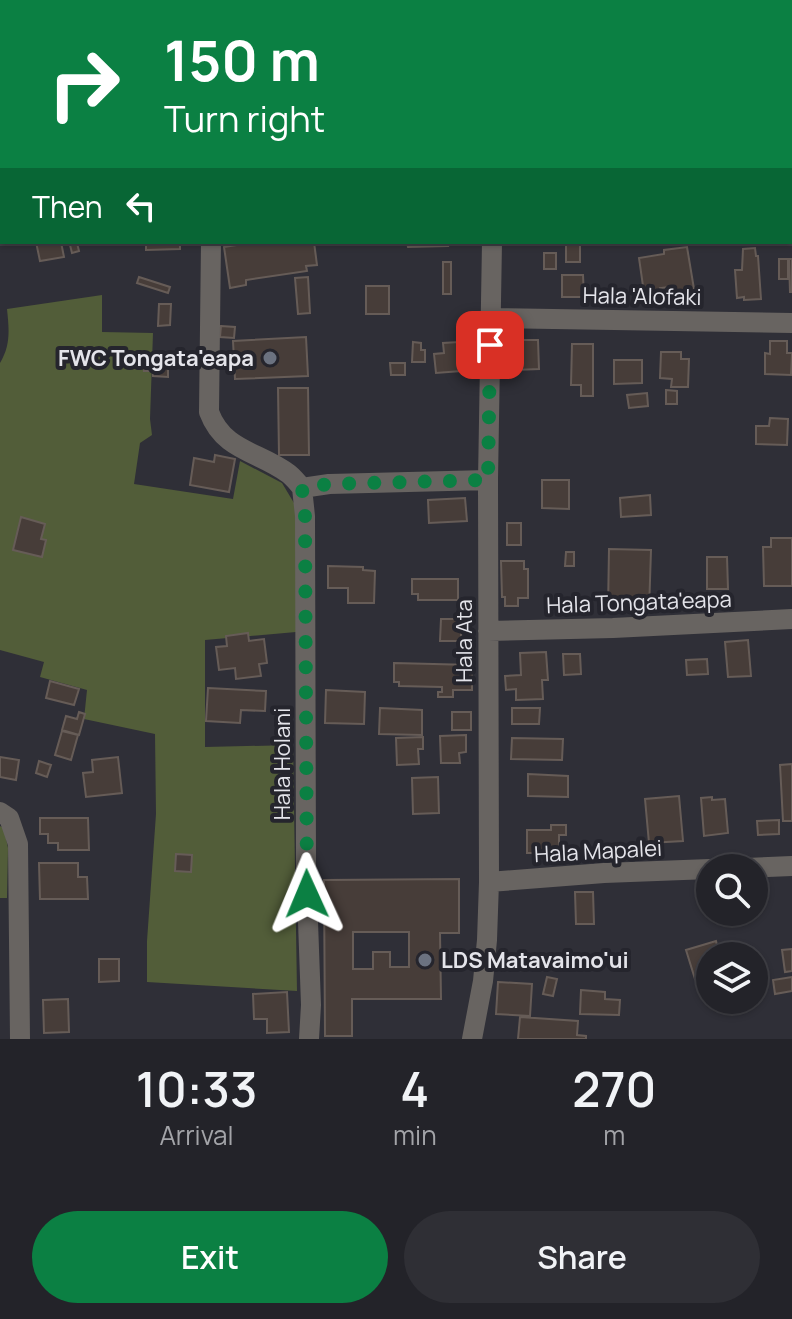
<!DOCTYPE html>
<html lang="en">
<head>
<meta charset="utf-8">
<style>
	:root { --surface:#232329; --page:#2f2f35; --text:#f1f3f6; --muted:#a3a4a8; --line:#404046; --accent:#0b8043 }
	body { margin:0; font-family:Manrope,sans-serif; background:var(--page); color:var(--text); height:100vh; display:flex; flex-direction:column; font-size:30px; white-space:nowrap }
	* { box-sizing:border-box; margin:0 }
	p { font-size:26px; color:var(--muted) }
	.icon { flex:none; width:44px; height:44px; fill:none; stroke:currentColor; stroke-width:2; stroke-linecap:round; stroke-linejoin:round }
	.map { position:relative; height:1039px; overflow:hidden }
	.panel { display:flex; flex-direction:column; background:var(--surface); flex:1 }
	.panel>* { flex:none }
	.banner { position:absolute; left:0px; top:0px; width:792px; height:244px; box-shadow:0 2px 6px #0004,0 0 0 2px var(--line); background:#0b8043; color:#fff; overflow:hidden }
	.fabs { position:absolute; left:696px; top:854px; display:grid; gap:16px }
	.fabs a { display:grid; place-items:center; width:72px; height:72px; border-radius:50%; background:var(--surface); box-shadow:0 2px 6px #0004,0 0 0 2px var(--line); font-size:40px }
	.pin { position:absolute; display:grid; place-items:center; width:68px; height:68px; color:#fff; margin:-34px; border-radius:16px; box-shadow:0 4px 12px #0006 }
	.me { position:absolute; width:88px; margin:-44px; rotate:359deg; stroke-linejoin:round; filter:drop-shadow(0 0 6px #0008) }
	.turn { display:flex; align-items:center; gap:28px; height:168px; padding:0 32px; font-size:36px }
	.turn .icon { width:104px; height:104px; stroke-width:2.5 }
	.turn b { display:block; font-size:56px; line-height:68px }
	.then { display:flex; align-items:center; height:76px; padding:0 32px; background:#0003; gap:16px; font-size:30px }
	.eta { display:flex; justify-content:space-evenly; align-items:center; height:136px; text-align:center }
	.eta b { font-size:48px; font-weight:600; line-height:56px }
	.action { display:flex; gap:16px; margin-top:auto; padding:16px 32px }
	.action a { flex:1; height:92px; border-radius:48px; background:var(--accent); color:#fff; font-size:32px; font-weight:600; line-height:92px; text-align:center }
	.action a+a { background:var(--page); color:var(--text) }
	.map>svg:first-child { display:block }
	.green { fill:#525d39 }
	.building { fill:#473d39; stroke:#665c57; stroke-width:2; fill-rule:evenodd }
	.lines { fill:none; stroke-linecap:round; stroke-linejoin:round }
	.minor { stroke:#686461; stroke-width:20 }
	.route { stroke:#0b8043; stroke-width:14; stroke-dasharray:0 25.2 }
	.worship-dot { fill:#6b7280; stroke:#25252d; stroke-width:3 }
	.labels { text-anchor:middle; dominant-baseline:central; stroke-width:8; stroke-linejoin:round; paint-order:stroke }
	.street-label { font-size:22px; fill:#e4e4ea; stroke:#25252d }
	.poi-label { font-size:22px; font-weight:bold; fill:#e4e4ea; stroke:#25252d; text-anchor:end }
</style>
</head>
<body>
<div class="map">
<svg width="792" height="1039" viewBox="0 0 792 1039">
	<rect width="100%" height="100%" fill="#2f2f37"/>
	<path class="green" d="M102,295V332L153,333L150,419L152,435L140,443L134,484L233,499L240,461L282,483L297,508L296,632L205,640V747L293,745L297,991L147,982V941L156,814L155,734L84,719L87,690L40,677L44,662L0,650V363C11,345 9,329 7,309Z
		M0,826L4,828L8,848L7,898H0Z"/>
	<path class="building" d="M790,65L792,66V107L790,106Z
		M36,242H61L64,257L40,261Z
		M146,242H180V249L146,250Z
		M256,242H314L317,265L306,266L307,271L246,280V285L230,288L224,247Z
		M407,242H447L448,246L408,247Z
		M77,243L79,251L72,253L70,245Z
		M580,244V262H566V245Z
		M687,247L695,295L671,299L669,287L660,288L662,298L645,300L639,258L664,254V250Z
		M755,248L756,256H758L761,299L744,300V297L737,298L735,270H742L743,249Z
		M544,253H556V269H544Z
		M779,259H788V279H779Z
		M789,259H792V292H790Z
		M443,262H451V294H443Z
		M562,275H583L584,297H562Z
		M139,277L170,287L168,293L137,283Z
		M308,277L310,313L298,314L295,278Z
		M366,286H389V314H366Z
		M159,304H171L170,325L158,326Z
		M221,326L235,327L234,338L220,337Z
		M306,337L308,376L235,379L233,341Z
		M515,340H538L539,369L515,370Z
		M770,341H787V353H792L791,375L765,374V353L770,354Z
		M413,342L421,343V350H425V362H412Z
		M459,342L461,371L436,373L434,354L444,353L443,343Z
		M572,344H593V396H581V385H571Z
		M661,352H681V359H689L688,387H671L672,379L660,378Z
		M153,356H168V377L153,376Z
		M145,357H150V371H144Z
		M614,360H642V383L614,384Z
		M390,363H405V375H391Z
		M278,388H308L309,455H279Z
		M666,390L677,391V404H666Z
		M647,393L648,406L629,408L627,395Z
		M770,418L788,419L787,445L756,444V426H769Z
		M215,455L235,459L229,492L190,485L194,458L214,462Z
		M542,480H569V509L542,508Z
		M650,495L651,515L621,517L620,498Z
		M465,498L467,521L429,523L428,500Z
		M21,517L45,524L41,539L46,540L42,557L13,550Z
		M507,523H521V545H507Z
		M771,538H792V586H764L763,547H771Z
		M609,549L651,550L649,611L608,610Z
		M566,552H574V566H565Z
		M707,557H727L728,589H707Z
		M501,561H524V569H528V598H518V606H505V597H502Z
		M328,566L363,567V570L375,571L374,603H348V588H328Z
		M412,579H458V600H418V594H412Z
		M441,619H461V641H440Z
		M248,633L249,641L264,639L267,663L259,664L261,676L236,679L235,668L219,670L216,647L227,646L226,636Z
		M748,640L751,676L728,677L725,642Z
		M546,652L548,680H542L543,699L516,700V689L506,690L505,676L521,675L520,653Z
		M563,654H580L581,674L564,675Z
		M707,659L708,674L687,675L686,660Z
		M394,663L472,665V690H453V697H438V692H442V687L399,686V682H394Z
		M50,681L79,689L74,705L46,698Z
		M208,688L266,691L265,711L241,710L240,723L206,721Z
		M326,690L365,692L364,724L325,723Z
		M380,708L422,710V735L379,734Z
		M512,708H540L539,724H512Z
		M79,712L85,714L79,735L62,730L66,716L77,719Z
		M452,712H471V730H452Z
		M62,731L78,735L71,760L55,755Z
		M466,735V752L459,753L460,763H441L440,736Z
		M423,737V749H418L419,764L397,765L396,738Z
		M512,738L563,739L562,760L511,759Z
		M0,757L19,760L16,780L0,777Z
		M118,757L122,793L86,797L83,773L93,772L92,760Z
		M39,761L51,765L47,777L36,773Z
		M792,764V821H783L780,765Z
		M528,774L568,776V797L528,796Z
		M438,777L439,813L413,814L412,778Z
		M679,796L683,841L649,843L645,799Z
		M712,797V800L725,799L728,833L704,836L701,798Z
		M40,818H88L89,850H58V843H48V834H40Z
		M779,820V834L758,835L757,821Z
		M551,825H566V835H559V853H527V830H551Z
		M176,854L192,855L191,872L175,871Z
		M39,863H78V877H87L88,899H40Z
		M459,879V933H440L441,999H352V1036H325L324,880ZM353,932H409V967H390V952H373V969H353Z
		M575,892H593L594,924H576Z
		M716,941L720,956H710V983L701,986L699,978L695,979L686,950Z
		M792,949V971L785,972L782,950Z
		M99,959H119V981L99,982Z
		M547,977L557,979L553,996L543,994Z
		M792,977V991L775,994L773,980Z
		M498,982L532,984L530,1016L496,1014Z
		M581,990L605,992V999L620,1000L619,1015L580,1014Z
		M287,992L289,1032L267,1033V1019H254L253,994Z
		M68,999L69,1032L44,1033L43,1000Z
		M520,1017L578,1021L577,1035L586,1036V1039H518Z"/>
	<g class="lines">
		<path class="minor" d="M495,0V2
			M213,2V0
			M790,31H792
			M0,52H2
			M211,242L209,412C224,452 259,451 289,474C294,478 298,483 302,488
			M490,318L792,323
			M302,488L305,516L306,866L311,1005L309,1039
			M302,488L329,484L488,480
			M488,631L613,628L792,619
			M0,812L9,818L18,844L20,1039
			M746,868L792,866
			M489,882L604,873L710,869
			M472,1039L483,981L487,940L489,882L488,480L492,242"/>
	</g>
	<g class="lines">
		<path class="route" d="M307,894L305,516L302,488L329,484L488,480L490,345"/>
	</g>
	<g class="worship-dot">
		<circle cx="270" cy="358" r="8"/>
		<circle cx="425" cy="960" r="8"/>
	</g>
	<g class="labels">
		<g class="street-label">
			<text transform="translate(642 296) rotate(1)">Hala 'Alofaki</text>
			<text transform="translate(639 602) rotate(-2)">Hala Tongata'eapa</text>
			<text transform="translate(464 641) rotate(-90)">Hala Ata</text>
			<text transform="translate(282 764) rotate(-90)">Hala Holani</text>
			<text transform="translate(598 851) rotate(-3)">Hala Mapalei</text>
		</g>
		<g class="poi-label">
			<text x="254" y="358">FWC Tongata'eapa</text>
			<text x="441" y="960" text-anchor="start">LDS Matavaimo'ui</text>
		</g>
	</g>
</svg>
<div class="fabs">
<a><svg class="icon" aria-label="search" viewBox="0 0 24 24"><circle cx="10" cy="10" r="6"/><path d="M15 15l6 6"/></svg></a>
<a><svg class="icon" aria-label="layers" viewBox="0 0 24 24"><path d="M12 4l9 5-9 5-9-5zM3 14l9 5 9-5"/></svg></a>
</div>
<div class="pin" style="left:490px;top:345px;background:#d93025"><svg class="icon" aria-label="arrive" viewBox="0 0 24 24"><path d="M6 21V4h12l-3 4 3 4H6"/></svg></div>
<svg class="me" style="left:307px;top:894px" viewBox="-20 -20 40 40"><path d="M0-17L14 15 0 8-14 15z" fill="#0b8043" stroke="#fff" stroke-width="4"/></svg>
<div class="banner">
<div class="turn"><svg class="icon" aria-label="right" viewBox="0 0 24 24"><path d="M7 20v-9h11M14 6l5 5-5 5"/></svg><div><b>150 m</b>Turn right</div></div>
<div class="then">Then<svg class="icon" aria-label="left" viewBox="0 0 24 24"><path d="M17 20v-9H6M10 6l-5 5 5 5"/></svg></div>
</div>
</div>
<section class="panel">
<div class="eta">
<div><b>10:33</b><p>Arrival</p></div>
<div><b>4</b><p>min</p></div>
<div><b>270</b><p>m</p></div>
</div>
<div class="action"><a>Exit</a><a>Share</a></div>
</section>
</body>
</html>
